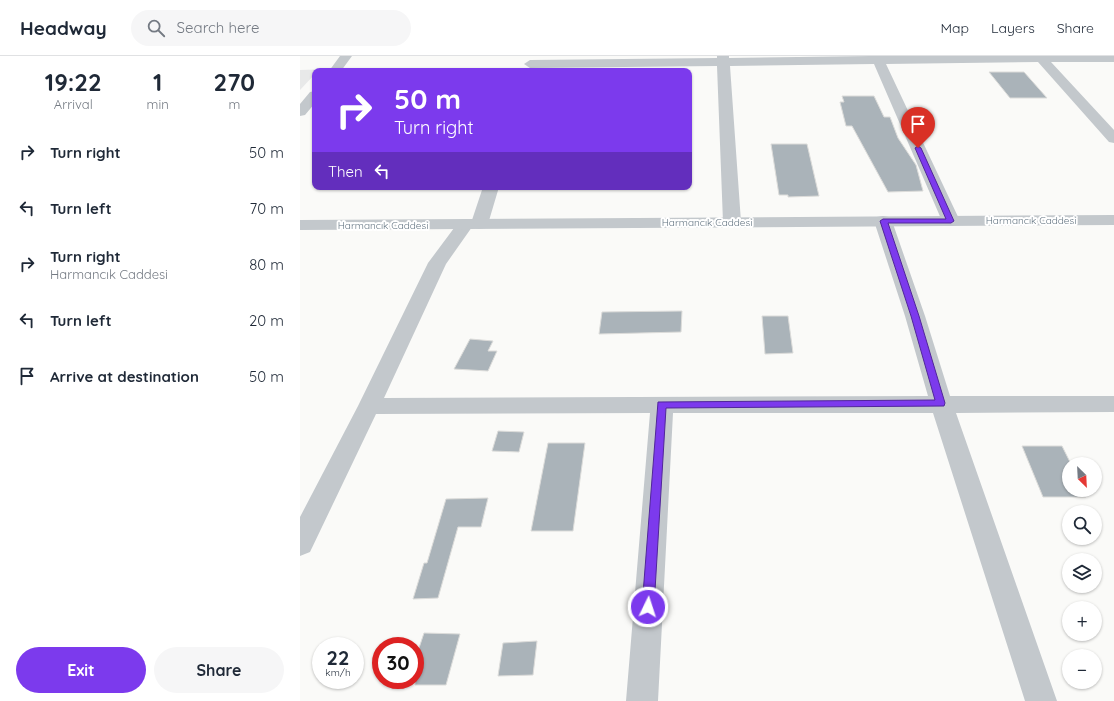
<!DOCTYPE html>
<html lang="en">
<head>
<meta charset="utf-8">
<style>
	:root { --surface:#fff; --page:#f6f6f7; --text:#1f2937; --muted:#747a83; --line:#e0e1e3; --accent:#7c3aed }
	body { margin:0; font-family:Quicksand,sans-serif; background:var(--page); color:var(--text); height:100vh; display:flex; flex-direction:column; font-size:15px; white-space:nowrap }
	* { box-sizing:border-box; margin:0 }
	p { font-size:13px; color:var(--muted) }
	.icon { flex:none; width:22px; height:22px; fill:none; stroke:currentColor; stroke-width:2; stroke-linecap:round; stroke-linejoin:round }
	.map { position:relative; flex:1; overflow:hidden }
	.panel { display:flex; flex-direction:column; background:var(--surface); width:300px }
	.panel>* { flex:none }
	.hud { position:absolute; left:12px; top:12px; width:380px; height:122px; border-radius:8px; box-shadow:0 1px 3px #0004; background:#7c3aed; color:#fff; overflow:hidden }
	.needle { width:26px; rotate:156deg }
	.fabs { position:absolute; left:762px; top:401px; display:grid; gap:8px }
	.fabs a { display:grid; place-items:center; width:40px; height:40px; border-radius:50%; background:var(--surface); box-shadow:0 1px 3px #0004; font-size:20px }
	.speed { position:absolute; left:12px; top:581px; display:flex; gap:8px; font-size:20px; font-weight:700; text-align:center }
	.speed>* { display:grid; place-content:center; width:52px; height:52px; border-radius:50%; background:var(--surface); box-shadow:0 1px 3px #0004; line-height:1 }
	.speed small { font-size:10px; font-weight:400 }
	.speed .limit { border:6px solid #d22; background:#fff; color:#111 }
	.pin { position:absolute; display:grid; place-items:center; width:34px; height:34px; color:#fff; margin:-41px -17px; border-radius:50% 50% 50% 0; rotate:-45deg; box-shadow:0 0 4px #0007 }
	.pin .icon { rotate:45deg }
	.me { position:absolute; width:44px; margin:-22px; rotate:4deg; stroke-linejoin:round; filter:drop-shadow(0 0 3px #0008) }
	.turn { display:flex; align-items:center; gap:14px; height:84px; padding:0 16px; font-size:18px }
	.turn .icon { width:52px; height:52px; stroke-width:2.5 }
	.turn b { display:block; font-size:28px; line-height:34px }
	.then { display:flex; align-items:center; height:38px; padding:0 16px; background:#0003; gap:8px; font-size:15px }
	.eta { display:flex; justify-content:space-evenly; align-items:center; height:68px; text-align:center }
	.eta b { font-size:24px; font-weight:700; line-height:28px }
	.action { display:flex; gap:8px; margin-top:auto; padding:8px 16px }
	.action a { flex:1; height:46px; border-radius:24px; background:var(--accent); color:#fff; font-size:16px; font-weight:700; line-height:46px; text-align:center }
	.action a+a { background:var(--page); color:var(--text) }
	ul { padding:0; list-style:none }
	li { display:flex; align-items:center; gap:12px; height:56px; padding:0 16px }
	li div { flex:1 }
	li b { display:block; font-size:15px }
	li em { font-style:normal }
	header { display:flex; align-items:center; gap:24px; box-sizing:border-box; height:56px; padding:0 20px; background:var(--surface); border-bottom:1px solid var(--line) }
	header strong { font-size:19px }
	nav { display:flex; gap:22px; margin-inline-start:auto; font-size:14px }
	.search { width:280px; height:36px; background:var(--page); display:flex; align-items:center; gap:10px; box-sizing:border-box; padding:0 14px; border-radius:22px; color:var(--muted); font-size:15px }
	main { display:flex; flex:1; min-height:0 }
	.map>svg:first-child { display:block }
	.built { fill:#e8e9e9 }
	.building { fill:#aab3b9; stroke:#dcdcda }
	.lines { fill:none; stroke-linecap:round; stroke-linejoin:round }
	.minor { fill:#c3c8cc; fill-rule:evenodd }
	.tertiary { fill:#c3c8cc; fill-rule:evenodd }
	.route { fill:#7c3aed; stroke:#51269a }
	.labels { text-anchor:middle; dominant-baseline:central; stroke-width:4; stroke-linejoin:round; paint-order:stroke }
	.far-street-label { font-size:10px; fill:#657683; stroke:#fff }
</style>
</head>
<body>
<header>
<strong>Headway</strong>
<div class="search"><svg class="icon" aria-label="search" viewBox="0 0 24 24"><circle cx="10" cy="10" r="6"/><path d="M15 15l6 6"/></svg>Search here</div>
<nav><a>Map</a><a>Layers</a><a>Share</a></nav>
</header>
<main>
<section class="panel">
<div class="eta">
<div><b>19:22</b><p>Arrival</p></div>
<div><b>1</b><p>min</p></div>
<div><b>270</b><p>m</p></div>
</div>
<ul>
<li><svg class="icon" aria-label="right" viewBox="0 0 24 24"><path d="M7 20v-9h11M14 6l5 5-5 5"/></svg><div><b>Turn right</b></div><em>50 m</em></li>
<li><svg class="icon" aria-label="left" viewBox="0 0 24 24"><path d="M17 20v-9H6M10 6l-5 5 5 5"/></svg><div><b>Turn left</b></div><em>70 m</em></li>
<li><svg class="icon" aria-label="right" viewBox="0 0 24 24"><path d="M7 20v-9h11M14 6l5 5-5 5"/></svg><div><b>Turn right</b><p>Harmancık Caddesi</p></div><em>80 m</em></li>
<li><svg class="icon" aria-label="left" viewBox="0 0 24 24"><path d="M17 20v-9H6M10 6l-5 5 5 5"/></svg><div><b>Turn left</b></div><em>20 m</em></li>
<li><svg class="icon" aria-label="arrive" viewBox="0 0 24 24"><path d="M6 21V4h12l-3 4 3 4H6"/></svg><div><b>Arrive at destination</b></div><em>50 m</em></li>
</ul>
<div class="action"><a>Exit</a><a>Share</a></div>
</section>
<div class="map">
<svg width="814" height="645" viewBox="0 0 814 645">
	<rect width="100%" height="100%" fill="#fafaf8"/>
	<path class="built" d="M28,13L27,15H15V18L0,34V14Z"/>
	<path class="building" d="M689,16H724L747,42H710Z
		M542,40H574L584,61H590L598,82L616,109L623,135L588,136L552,70H546L540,46H544Z
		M471,88H507L519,140L488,141V139H479Z
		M382,255L381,276L299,278L302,256Z
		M462,260H488L493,297L465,298Z
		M170,283L193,285L188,295H197L188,315L154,313Z
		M198,375L224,376L219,396L192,395Z
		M248,387H285L273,475H231Z
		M722,390H762L771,408H769V434H783L786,441H743Z
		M188,442L181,471H158L138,542L113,543L124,507H127L146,443Z
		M124,577L160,578L146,629H115V604Z
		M237,585L233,619L198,620L203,587Z"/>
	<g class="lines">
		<path class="minor" d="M40,0H52L41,15H29Z
			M417,0H429V2L570,0H814V6H751L814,74V87L809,86L738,6L586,8L660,165L657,169L651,170L645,169L642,165L574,8L430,10L441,166L438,170L432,171L426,170L423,166L417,10L230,12L224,8L230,4L417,2Z
			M15,35V47L5,59L0,60V48L10,36Z
			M183,131H199L188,168L185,172L179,173L172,171L146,208L84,342L628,340L605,260L574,165L577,161L583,160L589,161L592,165L625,260L650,340H814V356L656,357L757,645H725L633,357H373L358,645H326L350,357L76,358L10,496L0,500V461L58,350L128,207L160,164L166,163L172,164Z"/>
		<path class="tertiary" d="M814,159V169L0,174V164Z"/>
	</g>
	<path class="route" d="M618,90L621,92L654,165L651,167H588L619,260L645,347L644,350L366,352L354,551L353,555L348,557L344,555L342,551L358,346L635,344L611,260L580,165L583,163H646L615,92Z"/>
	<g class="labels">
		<g class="far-street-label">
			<text x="731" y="164">Harmancık Caddesi</text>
			<text x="407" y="166">Harmancık Caddesi</text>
			<text x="83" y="169">Harmancık Caddesi</text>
		</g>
	</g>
</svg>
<div class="fabs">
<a><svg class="needle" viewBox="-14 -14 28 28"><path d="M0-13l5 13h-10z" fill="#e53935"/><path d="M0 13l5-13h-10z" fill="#747a83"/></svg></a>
<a><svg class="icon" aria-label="search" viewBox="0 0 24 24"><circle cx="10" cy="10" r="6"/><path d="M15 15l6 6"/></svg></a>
<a><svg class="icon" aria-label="layers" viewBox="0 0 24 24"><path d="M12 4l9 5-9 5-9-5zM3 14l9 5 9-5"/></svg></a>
<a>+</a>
<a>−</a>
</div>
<div class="speed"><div>22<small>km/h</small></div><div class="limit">30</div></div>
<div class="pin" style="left:618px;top:92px;background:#d93025"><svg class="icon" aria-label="arrive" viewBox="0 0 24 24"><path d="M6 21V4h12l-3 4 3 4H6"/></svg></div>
<svg class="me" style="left:348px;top:551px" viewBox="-20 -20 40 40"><circle r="17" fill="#7c3aed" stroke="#fff" stroke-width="3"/><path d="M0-11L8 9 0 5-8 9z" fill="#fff"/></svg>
<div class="hud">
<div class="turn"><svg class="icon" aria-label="right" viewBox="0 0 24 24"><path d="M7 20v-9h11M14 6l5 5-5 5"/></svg><div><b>50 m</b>Turn right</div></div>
<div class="then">Then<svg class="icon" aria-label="left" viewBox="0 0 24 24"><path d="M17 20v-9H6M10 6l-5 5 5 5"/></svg></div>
</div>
</div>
</main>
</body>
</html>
